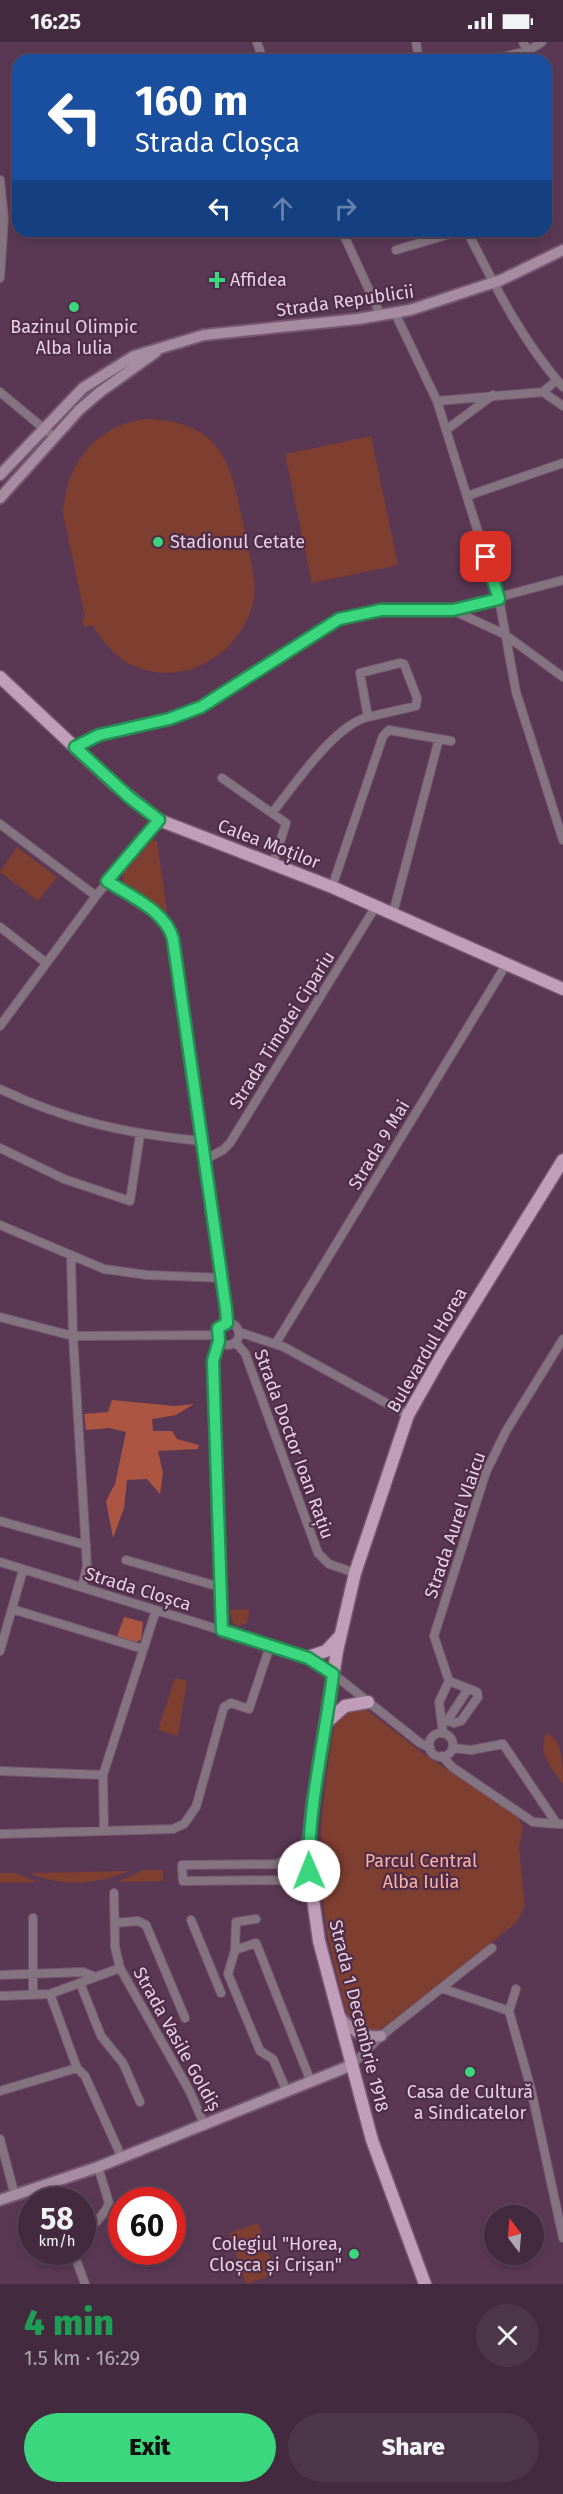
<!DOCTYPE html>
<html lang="en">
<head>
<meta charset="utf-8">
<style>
	:root { --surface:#442a3f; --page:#4e364a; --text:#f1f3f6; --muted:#afa7b0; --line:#5c4659; --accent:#3ad77f }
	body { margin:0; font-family:"Fira Sans",sans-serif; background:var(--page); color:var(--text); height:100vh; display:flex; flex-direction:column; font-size:22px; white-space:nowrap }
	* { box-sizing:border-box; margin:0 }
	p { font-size:20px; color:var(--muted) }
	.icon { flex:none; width:33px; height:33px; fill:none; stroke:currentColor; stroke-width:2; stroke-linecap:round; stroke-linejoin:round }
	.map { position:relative; height:2242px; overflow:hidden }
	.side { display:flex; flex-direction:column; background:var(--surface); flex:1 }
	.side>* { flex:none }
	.top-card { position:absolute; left:12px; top:12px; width:540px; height:183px; border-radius:18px; box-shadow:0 3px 9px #0003,0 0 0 2px var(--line); background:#1a4fa0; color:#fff; overflow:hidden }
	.needle { width:39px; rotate:344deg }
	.controls { position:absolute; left:484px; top:2163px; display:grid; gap:12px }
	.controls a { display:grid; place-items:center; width:60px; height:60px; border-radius:50%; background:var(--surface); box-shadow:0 3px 9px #0003,0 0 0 2px var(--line); font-size:30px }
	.speed { position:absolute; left:18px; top:2145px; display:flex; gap:12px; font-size:30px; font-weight:700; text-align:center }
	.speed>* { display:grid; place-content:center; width:78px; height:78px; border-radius:50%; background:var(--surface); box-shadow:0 3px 9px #0003,0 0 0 2px var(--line); line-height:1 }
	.speed small { font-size:15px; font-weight:400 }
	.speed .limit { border:9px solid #d22; background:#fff; color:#111 }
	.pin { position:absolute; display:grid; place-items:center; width:51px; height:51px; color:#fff; margin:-26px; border-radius:12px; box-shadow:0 3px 9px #0006 }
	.me { position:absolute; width:66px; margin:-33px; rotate:359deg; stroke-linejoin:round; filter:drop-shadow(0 0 4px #0008) }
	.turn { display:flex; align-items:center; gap:21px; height:126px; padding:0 24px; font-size:27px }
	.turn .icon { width:78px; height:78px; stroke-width:2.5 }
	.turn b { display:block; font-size:42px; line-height:51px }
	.lanes { display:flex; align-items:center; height:57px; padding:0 24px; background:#0003; justify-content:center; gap:30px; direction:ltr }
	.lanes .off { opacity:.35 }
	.round { display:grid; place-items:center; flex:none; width:63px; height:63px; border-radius:32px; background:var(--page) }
	.summary { display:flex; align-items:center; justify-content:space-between; height:102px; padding:0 24px }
	h1 { font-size:36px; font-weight:800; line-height:45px; color:#1e9e55 }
	.primary-button { display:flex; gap:12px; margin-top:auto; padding:12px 24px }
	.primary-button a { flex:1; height:69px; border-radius:36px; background:var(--accent); color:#111; font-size:24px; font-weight:800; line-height:69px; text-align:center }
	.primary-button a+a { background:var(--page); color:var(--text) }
	.status { display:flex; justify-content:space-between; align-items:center; height:42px; padding:0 30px; background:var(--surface); direction:ltr }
	.status svg { height:16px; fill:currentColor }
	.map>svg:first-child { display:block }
	.green { fill:#7e3e30 }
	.forest { fill:#ac5542 }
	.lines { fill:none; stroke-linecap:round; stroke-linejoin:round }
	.street-casing { stroke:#765670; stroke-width:10 }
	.secondary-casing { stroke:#765670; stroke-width:14 }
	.primary-casing { stroke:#765670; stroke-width:15 }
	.street { stroke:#847380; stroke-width:8 }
	.secondary { stroke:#a68ba1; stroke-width:10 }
	.primary { stroke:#c09eb9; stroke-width:12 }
	.route-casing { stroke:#268c53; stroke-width:15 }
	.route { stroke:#3ad77f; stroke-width:10 }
	.poi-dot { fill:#3ad77f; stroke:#4f2d49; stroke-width:2 }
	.labels { text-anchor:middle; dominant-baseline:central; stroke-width:4.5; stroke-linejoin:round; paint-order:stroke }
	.poi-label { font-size:18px; fill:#e6d0e1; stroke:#4f2d49; text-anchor:start }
	.street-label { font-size:18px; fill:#e6d0e1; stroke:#4f2d49 }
	.park-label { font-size:18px; fill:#fbb2a1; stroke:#4f2d49 }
</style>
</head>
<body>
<div class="status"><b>16:25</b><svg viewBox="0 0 49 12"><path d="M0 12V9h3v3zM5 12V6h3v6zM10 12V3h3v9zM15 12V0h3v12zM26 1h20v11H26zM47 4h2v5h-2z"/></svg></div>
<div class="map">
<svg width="563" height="2242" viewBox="0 0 563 2242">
	<rect width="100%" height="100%" fill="#5a3854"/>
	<path class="green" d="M144,377C229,379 232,428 246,496C251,520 259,544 251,568C235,615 182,645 134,624C115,616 103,600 92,583L84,585L82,577L85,575L62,466L64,465C68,418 98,384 144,377Z
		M371,394L398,523L312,541L285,412Z
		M152,798L157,799L167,869L163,870L123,840L122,833Z
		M17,805L57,835L38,859L0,830Z
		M249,1567L247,1581L238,1584L233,1581L229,1568Z
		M175,1636L187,1639L178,1694L158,1688Z
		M363,1665L425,1713L514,1771L519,1777L523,1786L519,1806L525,1864L517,1880L384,1985L372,1990L361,1989C346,1978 344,1958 339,1940C313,1851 318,1776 334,1686C340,1670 347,1668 363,1665Z
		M547,1691C563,1699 563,1723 563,1742C552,1726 536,1711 547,1691Z
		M143,1828H163V1839L117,1840Z
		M130,1829C97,1842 63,1846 29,1831Z
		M0,1831H15L37,1840L0,1841Z
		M258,2181L276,2232L246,2242L229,2191Z"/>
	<path class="forest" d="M112,1358L174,1364L194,1362L176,1373L152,1377L153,1389H172L177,1397L199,1403L198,1407L158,1409L163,1431L160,1452L147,1437L127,1438L124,1466L113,1496L106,1459L115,1442L126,1390L109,1386L86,1388L84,1372L108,1370Z
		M124,1575L143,1580L141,1598L125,1604L114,1603Z"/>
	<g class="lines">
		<defs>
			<path id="street" d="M257,0L263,18
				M416,0L419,18
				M523,0L528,9
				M489,18L528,9L542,0
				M0,138L4,176L0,236
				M342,189L381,274
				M467,189C495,244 522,299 563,345
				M396,208L460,189
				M395,271L437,359L499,557L516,650L563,798
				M0,350L54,395
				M543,350L563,364
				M437,359L543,350L557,338
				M446,388L493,353
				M467,454L563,421
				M454,567L563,538
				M75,705L100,693L169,677L201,665L326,583L364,570L452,568L504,592L563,635
				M222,736L286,781L273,822
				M272,771C294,744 334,683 368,675L416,664L417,656L404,622L400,621L360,631L368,675
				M0,782L96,854
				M107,839L159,874L171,889L224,1236L227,1281
				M332,845L383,694L389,688L451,699
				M393,871L439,697
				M0,885L45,920
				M0,984L96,854L159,778
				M0,1047C67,1079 128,1092 202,1099
				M0,1106L64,1137L130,1159L140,1093
				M204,1118L223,1108L230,1101L376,864
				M0,1183L104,1227L147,1233L224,1236
				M71,1215L73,1294L87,1524L82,1545
				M0,1275L73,1294L217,1293
				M217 1292a11 11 0 1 1 22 0a11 11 0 1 1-22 0Z
				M239,1290L284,1305L408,1373
				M219,1299L214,1310L213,1334L222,1588
				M235,1300L245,1311L318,1511L329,1522L355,1531
				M276,1301L507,921
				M0,1479L86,1503
				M126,1518L220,1545
				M0,1520L308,1615L317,1619L420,1701L430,1706
				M12,1567L143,1607
				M0,1609L23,1528
				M441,1676L454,1681L461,1679L478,1655L477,1650L449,1639
				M447,1679L468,1647
				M443,1691L439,1660L449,1639L434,1594L486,1430L506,1389L563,1297
				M429 1703a12 12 0 1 1 24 0a12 12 0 1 1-24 0Z
				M453,1706L471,1708L503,1702L557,1782H563
				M442,1714L452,1725L533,1780L557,1782
				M0,1729L103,1733
				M104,1789L103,1733L156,1568
				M0,1792L173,1787L184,1782L196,1765L224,1665L231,1661L249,1667L270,1604
				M309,1796L292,1814L277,1822L182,1823L183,1839L279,1838L310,1850
				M277,1822L300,1829
				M279,1838L309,1829
				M114,1851L115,1905L120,1926L189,2048L205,2084
				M33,1876V1953
				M256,1877L236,1880L235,1908L228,1932L260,2009L273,2017L287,2050
				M191,1878L221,1951
				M115,1881L138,1879L146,1883L185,1976
				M235,1908L256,1901L311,2040
				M0,1933L83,1930L95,1935
				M80,1941L101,1994L123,2021L140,2060
				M441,1946L509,1969L531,2047L563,2196
				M50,1952L77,2026L85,2034L122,2116
				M0,1954L50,1952L120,1926
				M509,1969L516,1947
				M352,2023L381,1994L492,1906
				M0,2049L77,2026
				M0,2097L15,2154
				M39,2147L43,2158
				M82,2197C89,2186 107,2171 109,2161L98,2125
				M69,2210L77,2220L85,2242"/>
			<path id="secondary" d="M0,433L83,346L134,314L204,293L358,277L410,268L501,238L563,208
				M0,456L79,368L100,350L156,310
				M339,1973C351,1989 361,1996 381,1994
				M0,2158L98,2125L352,2023"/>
			<path id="primary" d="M0,635L114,742L159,778L332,845L563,947
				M308,1615L326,1609L339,1595
				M326,1681L345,1664L368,1660
				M425,2242L372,2098L319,1899L309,1829V1796L313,1759L337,1609L355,1531L408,1373L442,1313L563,1118"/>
		</defs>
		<use href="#street" class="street-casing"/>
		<use href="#secondary" class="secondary-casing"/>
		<use href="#primary" class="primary-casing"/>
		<use href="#street" class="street"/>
		<use href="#secondary" class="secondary"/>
		<use href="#primary" class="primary"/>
	</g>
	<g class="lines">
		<defs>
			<path id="route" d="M309,1829C308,1762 325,1698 333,1632L308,1616L222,1588L213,1319L219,1299L218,1286L227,1281L226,1267L173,897C166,869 130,854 107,839L159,778L129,755L75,705L99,693L169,677L201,665L339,577L381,568H453L499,557L486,515"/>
		</defs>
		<use href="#route" class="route-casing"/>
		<use href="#route" class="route"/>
	</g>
	<g class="poi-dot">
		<path d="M214 229h6v6h6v6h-6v6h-6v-6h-6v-6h6z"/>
		<circle cx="74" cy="265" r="6"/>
		<circle cx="158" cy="500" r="6"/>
		<circle cx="470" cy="2030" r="6"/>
		<circle cx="354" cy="2212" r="6"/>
	</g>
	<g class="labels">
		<g class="poi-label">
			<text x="230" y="238">Affidea</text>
			<text x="74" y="285" text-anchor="middle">Bazinul Olimpic<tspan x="74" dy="21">Alba Iulia</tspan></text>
			<text x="170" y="500">Stadionul Cetate</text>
			<text x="470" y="2050" text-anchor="middle">Casa de Cultură<tspan x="470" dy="21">a Sindicatelor</tspan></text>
			<text x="342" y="2202" text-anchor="end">Colegiul "Horea,<tspan x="342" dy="21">Cloșca și Crișan"</tspan></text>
		</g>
		<g class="street-label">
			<text transform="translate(345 259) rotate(-8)">Strada Republicii</text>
			<text transform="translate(269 802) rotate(21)">Calea Moților</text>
			<text transform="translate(282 988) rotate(-58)">Strada Timotei Cipariu</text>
			<text transform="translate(379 1103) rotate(-59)">Strada 9 Mai</text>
			<text transform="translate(427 1308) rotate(-60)">Bulevardul Horea</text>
			<text transform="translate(294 1402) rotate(70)">Strada Doctor Ioan Rațiu</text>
			<text transform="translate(455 1483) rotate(-71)">Strada Aurel Vlaicu</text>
			<text transform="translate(138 1547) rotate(17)">Strada Cloșca</text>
			<text transform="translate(359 1974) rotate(76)">Strada 1 Decembrie 1918</text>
			<text transform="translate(177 1997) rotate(61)">Strada Vasile Goldiș</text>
		</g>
		<g class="park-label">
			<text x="421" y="1819">Parcul Central<tspan x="421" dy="21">Alba Iulia</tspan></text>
		</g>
	</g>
</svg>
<div class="controls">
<a><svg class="needle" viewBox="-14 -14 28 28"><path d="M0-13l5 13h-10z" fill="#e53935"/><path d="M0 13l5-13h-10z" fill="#afa7b0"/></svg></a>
</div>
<div class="speed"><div>58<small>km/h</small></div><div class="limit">60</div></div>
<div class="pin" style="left:486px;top:515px;background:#d93025"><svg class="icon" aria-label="arrive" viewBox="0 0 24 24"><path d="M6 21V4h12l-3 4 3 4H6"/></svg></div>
<svg class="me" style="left:309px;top:1829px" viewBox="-20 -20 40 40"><circle r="19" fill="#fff"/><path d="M0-13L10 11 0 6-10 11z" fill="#3ad77f"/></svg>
<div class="top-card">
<div class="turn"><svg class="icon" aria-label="left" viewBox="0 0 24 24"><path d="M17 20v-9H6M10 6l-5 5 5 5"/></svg><div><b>160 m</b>Strada Cloșca</div></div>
<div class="lanes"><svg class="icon" aria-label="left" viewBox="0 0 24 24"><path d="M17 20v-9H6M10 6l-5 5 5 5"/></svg><svg class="icon off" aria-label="ahead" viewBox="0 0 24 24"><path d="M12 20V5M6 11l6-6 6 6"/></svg><svg class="icon off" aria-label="right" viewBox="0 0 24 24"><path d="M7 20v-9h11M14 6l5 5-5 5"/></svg></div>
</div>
</div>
<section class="side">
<div class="summary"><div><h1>4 min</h1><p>1.5 km · 16:29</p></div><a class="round"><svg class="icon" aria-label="close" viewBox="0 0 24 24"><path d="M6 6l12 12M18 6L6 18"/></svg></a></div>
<div class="primary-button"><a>Exit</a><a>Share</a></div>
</section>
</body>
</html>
